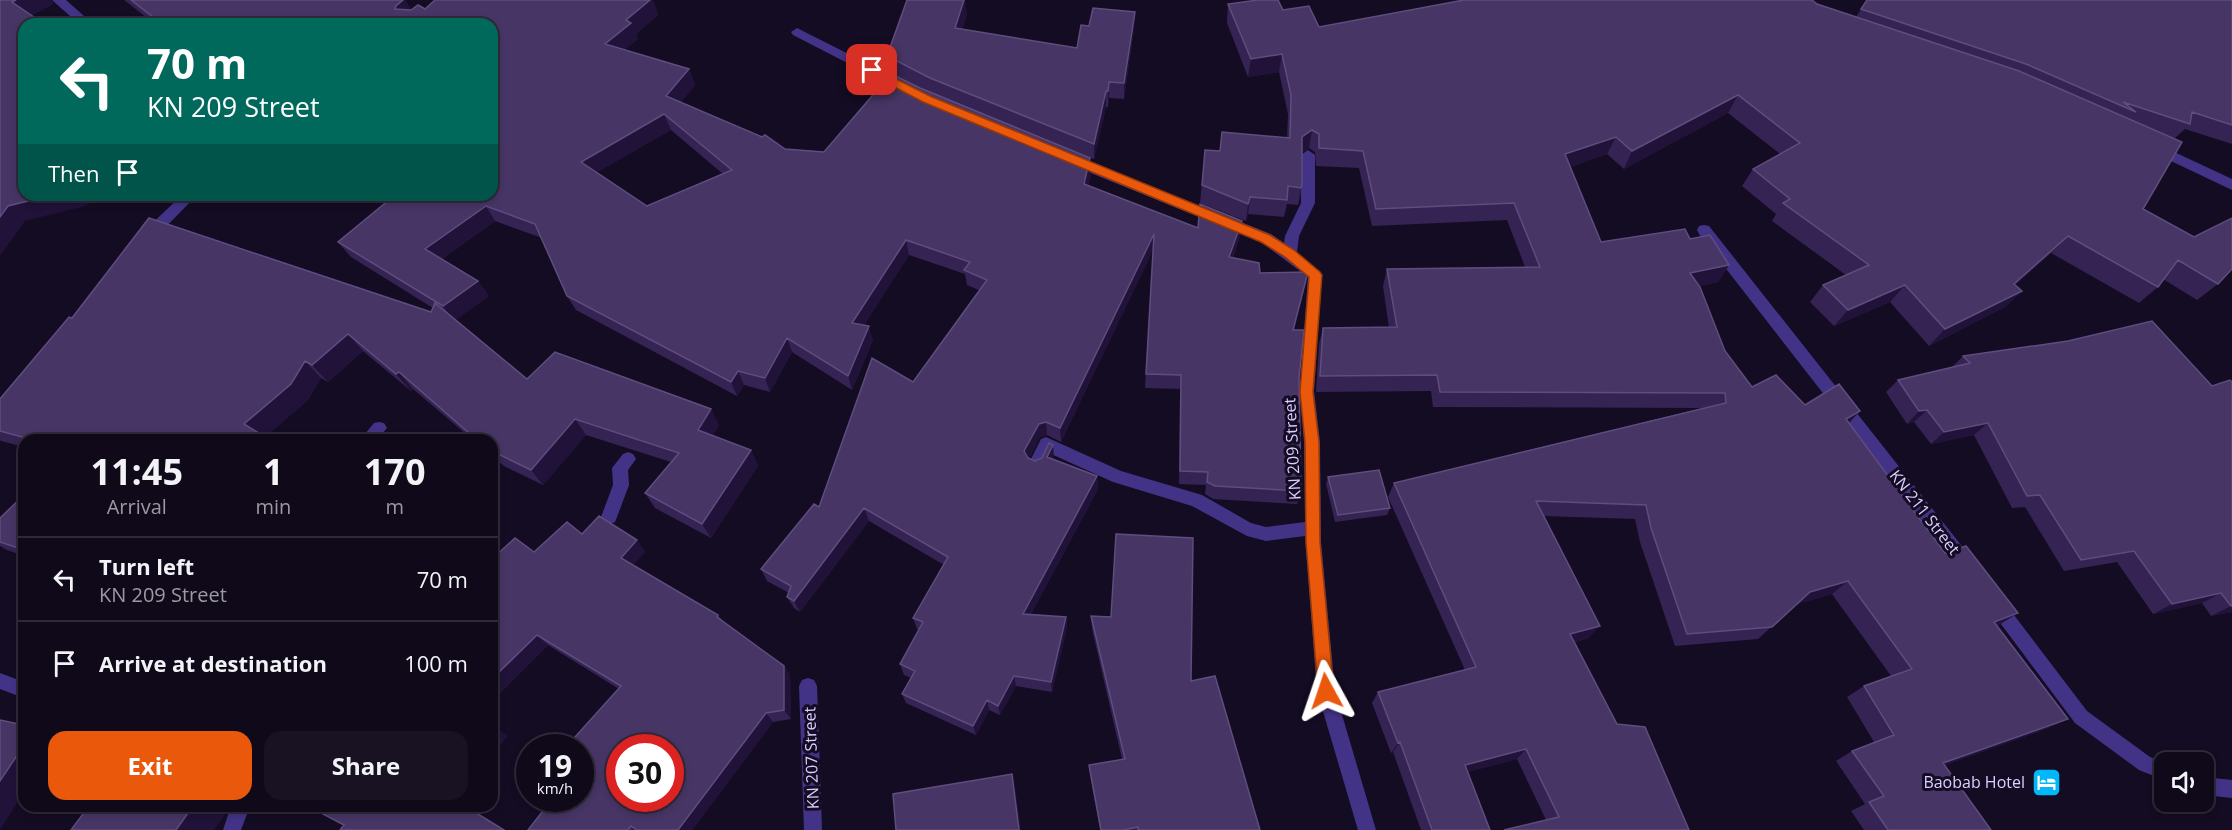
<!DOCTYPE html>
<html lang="en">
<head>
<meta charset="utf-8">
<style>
	:root { --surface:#0f091a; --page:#181223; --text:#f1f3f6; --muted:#9b9aa2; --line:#2f2a39; --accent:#ea580c }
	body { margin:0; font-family:"Open Sans",sans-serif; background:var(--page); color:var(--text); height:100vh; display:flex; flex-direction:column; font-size:22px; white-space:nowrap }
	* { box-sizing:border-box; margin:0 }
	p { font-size:20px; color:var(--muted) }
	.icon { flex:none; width:33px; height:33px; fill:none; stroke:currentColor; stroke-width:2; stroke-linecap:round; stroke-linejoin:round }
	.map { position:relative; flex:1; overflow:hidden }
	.drawer { position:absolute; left:18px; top:434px; width:480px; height:378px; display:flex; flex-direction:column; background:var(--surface); border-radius:18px; box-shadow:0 3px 9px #0003,0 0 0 2px var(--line) }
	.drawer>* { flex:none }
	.hud { position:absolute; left:18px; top:18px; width:480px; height:183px; border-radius:18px; box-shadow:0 3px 9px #0003,0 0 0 2px var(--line); background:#00695c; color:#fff; overflow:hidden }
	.buttons { position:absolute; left:2154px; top:752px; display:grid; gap:12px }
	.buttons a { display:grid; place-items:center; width:60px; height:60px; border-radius:12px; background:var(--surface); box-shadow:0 3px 9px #0003,0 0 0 2px var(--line); font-size:30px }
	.speed { position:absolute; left:516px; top:734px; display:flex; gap:12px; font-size:30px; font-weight:700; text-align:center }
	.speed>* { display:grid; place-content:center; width:78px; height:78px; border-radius:50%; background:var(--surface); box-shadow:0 3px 9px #0003,0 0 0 2px var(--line); line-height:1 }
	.speed small { font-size:15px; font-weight:400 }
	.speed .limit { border:9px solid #d22; background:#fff; color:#111 }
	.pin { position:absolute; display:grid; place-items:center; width:51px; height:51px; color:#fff; margin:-26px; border-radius:12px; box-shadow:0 3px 9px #0006 }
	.me { position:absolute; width:66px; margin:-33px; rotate:355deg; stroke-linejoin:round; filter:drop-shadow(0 0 4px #0008) }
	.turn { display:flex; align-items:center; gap:21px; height:126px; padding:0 30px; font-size:27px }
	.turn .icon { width:78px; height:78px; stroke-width:2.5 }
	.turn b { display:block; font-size:42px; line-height:51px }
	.then { display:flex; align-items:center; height:57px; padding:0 30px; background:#0003; gap:12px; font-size:22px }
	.eta { display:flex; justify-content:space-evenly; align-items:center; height:102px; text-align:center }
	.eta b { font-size:36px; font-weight:700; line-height:42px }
	.action { display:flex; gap:12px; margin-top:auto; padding:12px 30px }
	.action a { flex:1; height:69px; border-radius:18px; background:var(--accent); color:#fff; font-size:24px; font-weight:700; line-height:69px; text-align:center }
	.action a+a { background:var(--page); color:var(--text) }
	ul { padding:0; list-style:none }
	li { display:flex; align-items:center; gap:18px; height:84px; padding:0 30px; border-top:2px solid var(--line) }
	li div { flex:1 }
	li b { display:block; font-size:22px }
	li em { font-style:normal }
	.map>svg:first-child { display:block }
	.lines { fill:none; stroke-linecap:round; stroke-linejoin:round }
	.minor { fill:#433387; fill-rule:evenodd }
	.wall { fill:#352353; fill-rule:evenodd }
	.shaded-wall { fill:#201238 }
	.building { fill:#473565; stroke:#5e4d7e; stroke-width:1.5; fill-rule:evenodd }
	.route { fill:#ea580c; stroke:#983908; stroke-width:1.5 }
	.labels { text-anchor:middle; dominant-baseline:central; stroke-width:6; stroke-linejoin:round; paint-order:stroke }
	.street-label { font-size:16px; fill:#dcceff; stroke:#140c23 }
	.poi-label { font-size:16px; fill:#dcceff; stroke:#140c23; text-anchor:end }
</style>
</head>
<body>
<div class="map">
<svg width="2232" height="830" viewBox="0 0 2232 830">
	<rect width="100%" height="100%" fill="#140c23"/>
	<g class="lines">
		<path class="minor" d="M52,0H66L93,24H79Z
			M797,28L902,81L904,84L902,87H894L793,35L791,32Z
			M2155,143L2232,179V190L2150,151L2149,148L2150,145Z
			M1308,150L1315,155V203L1299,236L1297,252L1322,275L1314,391L1320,442L1321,542L1335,691L1376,830H1358L1317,691L1305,536L1266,541L1247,536L1192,506L1113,482L1049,453L1041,470L1036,472L1031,470L1028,465L1041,439L1046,437L1121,471L1202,495L1251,523L1266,527L1305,522L1304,442L1300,391L1308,277L1261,242L1066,163L1064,160L1071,155L1076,157L1271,234L1284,243L1285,236L1301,203V155Z
			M182,195H197L152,241H142L140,237L142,233Z
			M1704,225L1709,226L1972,559L1974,564L1972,569L1966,571L1960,569L1699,234L1697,230L1699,226Z
			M379,422L384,423L387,428L377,440H360L374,423Z
			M628,452L633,454L636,459L628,470L629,485L617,517L615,522L609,524L603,522L601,517L613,485L612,468L623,454Z
			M1995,595L2001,598L2087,711L2150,757L2164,762V780L2139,770L2075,723L1989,608L1987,603L1989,598Z
			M0,673L24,682V698L0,689Z
			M808,678L814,680L817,686L822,830H804L799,686L802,680Z
			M2204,777L2232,780V798L2204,795Z
			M231,806H250L241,830H223Z"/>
	</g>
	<path class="wall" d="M124,0H405L411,10L425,9L435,0H653L658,15L636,34L638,39L624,50L689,69L695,85L681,102L785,149L824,152L920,88L927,91L890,72L887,56L967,14L962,30L1077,48L1134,29L1124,99L1109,98L1108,107H1106L1094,159L1044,139L1090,158L1091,174L1088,186L1198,228L1242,221L1240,236L1233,258L1260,273L1308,272L1294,330L1299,378L1301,491L1297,504L1213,499L1205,494L1206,485L1179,484L1180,389L1145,388L1153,250L1061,442L1047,435L1040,437L1029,459L1035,461L1054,458L1053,459L1097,476L1098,489L1031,614L1066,617L1067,627L1052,692L1016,686L1000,715L989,710L976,735L906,703L902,694L911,678L904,675L900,664L919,630L917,629L913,618L944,565L869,521L800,612L794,608L787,597L789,593L767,581L761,569L819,507L913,382L979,290L967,285L965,274L909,255L864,325L873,340L852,390L792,352L770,392L744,385L737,396L576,310L567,296L542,238L495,221L442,259L478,281L489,296L455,320L527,379L719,425L712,436L751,450L758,466L711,538L655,508L645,493L671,462L586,435L543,485L504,466L492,456V440H473L413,389L411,391L363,351L328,382L321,378L308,400L265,437L267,440H24V447L1,441L0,440V399L72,318L431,312L433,308L351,257L338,242L492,195V24H155ZM671,130L723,174L647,206L597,172Z
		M1867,0H2232V144L2185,129L2175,138L2170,137L2143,209L2194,237L2232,218V271L2231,270L2218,284L2197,300L2163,279L2158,287L2139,303L2051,253L2015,285L2022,291L2005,307L1929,346L1890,302L1834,326L1810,302L1823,285L1846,275L1772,221L1776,214L1742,186L1753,169L1780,154L1728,113L1624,169L1607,154L1570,167L1601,242L1690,239L1729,265L1718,282L1699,286L1725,351L1752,387L1805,405L1860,411L1849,423L1999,625L1997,626L2068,719L2046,729L1945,765L1991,830H1864L1851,811L1865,804L1836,761L1852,751L1874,742L1847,697L1864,686L1891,676L1832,594L1797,604L1758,639L1675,646L1640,542L1635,519L1543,516L1589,638L1575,642L1617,724L1689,830L1546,820L1517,759L1467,772L1490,830H1421L1393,752L1391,753L1372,703L1378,692L1465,670L1388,497L1394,483L1702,408L1433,407L1431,391L1316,392L1319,344L1323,328H1389L1383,286L1387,269L1525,267L1507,220L1372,226L1359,168L1316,166L1315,152L1309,148L1302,153V185L1299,202L1298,205L1287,204L1284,217L1248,214L1246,221L1200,203L1205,150L1220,151L1287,138L1288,114L1279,72L1248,77L1227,23L1228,4L1283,10L1319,27L1817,4L1856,17Z
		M2152,321L2232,612L2211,616L2202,603L2153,614L2117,562L2064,571L2025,507L2012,508L1974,435L1931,444L1914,422L1907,424L1886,392L1898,380L1952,367L1963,356L2068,341Z
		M1328,477L1390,508L1387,515L1335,522L1326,484Z
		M24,495V556L7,550L0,546V518Z
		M582,534L637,540L645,552L633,565L718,615L723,621L784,666L790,675L791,719L773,722L692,830H528L580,798L619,689L548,645L492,701L534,552Z
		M1091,616L1191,681L1260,830H1100L1090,775L1089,765L1122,759L1092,629Z"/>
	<path class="shaded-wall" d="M16,0H51L54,4L28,18L12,2Z
		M403,0H405L414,15L395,9L396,6Z
		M650,0H653L658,15L636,34L638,39L612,60L605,44L626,20Z
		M964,0H965L967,14L957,45L955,28Z
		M1135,12L1134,29L1124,99V83Z
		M1282,54L1279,72L1248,77L1251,59Z
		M689,69L695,85L673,112L666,96Z
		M1109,82V98L1108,107V91Z
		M1106,91V107L1094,159V144Z
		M1738,95L1728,113L1624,169L1632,151Z
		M664,114L671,130L589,177L581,162Z
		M1312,130L1309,148L1299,155L1302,137Z
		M1616,137L1607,154L1557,172L1565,154Z
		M1090,158L1091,174L1084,200V184Z
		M1302,185L1299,202L1298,205L1301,188Z
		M52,195H101L85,206L25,221L0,256V217L8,206Z
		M1250,197L1248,214L1246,221L1248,204Z
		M486,206L495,221L436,263L425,249Z
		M1242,221L1240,236L1228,272L1229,257Z
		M1154,234V249L1061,442L1060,428Z
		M2068,236L2051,253L1998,301L2014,284Z
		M906,240L909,255L857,337L852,323Z
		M1729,265L1718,282L1679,290L1690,273Z
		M478,281L489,296L454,321L443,306Z
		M1905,285L1890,302L1834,326L1848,310Z
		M2022,291L2005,307L1929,346L1945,329Z
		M869,326L873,340L852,390L848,376Z
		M348,334L363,351L328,382L312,365Z
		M787,338L792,352L770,392L765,378Z
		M305,361L321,378L308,400L265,437L267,440H258L244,424Z
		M738,371L744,385L737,396L731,382Z
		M399,372L413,389L411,391L396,374Z
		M711,409L719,425L706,446L698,430Z
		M1927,410L1914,422L1907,424L1919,411Z
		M1860,411L1846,426V419Z
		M575,419L586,435L543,485L531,470Z
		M1046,422L1047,435L1040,437L1026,464L1024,451L1039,424Z
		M1988,423L1974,435L1931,444L1944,432Z
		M1053,445L1054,458L1048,470L1047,457Z
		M751,450L758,466L711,538L702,524Z
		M1097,476L1098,489L1025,625L1023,614Z
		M864,508L869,521L800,612L794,601Z
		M637,540L645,552L629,569L621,558Z
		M1848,581L1832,594L1795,605L1810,592Z
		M2221,593L2202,603L2153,614L2172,604Z
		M2232,606V612L2211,616L2231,606Z
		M2018,613L1999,625L1975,634L1994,622Z
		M1066,617L1067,627L1052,692L1051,682Z
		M1600,626L1589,638L1561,646L1570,634Z
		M537,635L548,645L492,701V679Z
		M784,666L790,675L791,719L784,710Z
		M1014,676L1016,686L1000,715L998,706Z
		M987,700L989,710L976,735L973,726Z
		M766,713L773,722L692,830H678Z
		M2068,719L2046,729L1924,773L1943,763Z
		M496,727L508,736L492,756V732Z
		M1400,742L1393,752L1391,753L1398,743Z
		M24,745V792L0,830V781Z
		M1526,749L1517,759L1457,775L1465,765Z
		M1012,774L1015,787L1021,830H1019Z
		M193,806H231L214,830H176Z"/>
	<path class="building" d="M0,0H16L12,2L44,24H24V195H52L8,206L0,217Z
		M131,0H403L396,6L395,9L411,10L418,5L425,9L435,0H650L626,20L631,23L605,44L689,69L666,96L762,137L765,135L785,149L824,152L872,96L882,69L920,88L1090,158L1084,184L1198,228L1200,204L1242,221L1229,257L1259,263L1260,273L1308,272L1293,330H1304L1299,378L1301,491L1215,486L1207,482L1208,472L1180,471L1181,375L1146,374L1154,234L1060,428L1046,422L1039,424L1024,451L1028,458L1035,461L1042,458L1049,443L1053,445L1047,457L1097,476L1023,614L1066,617L1051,682L1014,676L998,706L987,700L973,726L902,694L915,671L900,664L923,622L913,618L948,557L864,508L794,601L787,597L791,586L761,569L814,504L819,507L872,358L913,382L987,280L964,270L970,262L906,240L852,323L869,326L848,376L787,338L765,378L738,371L731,382L567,296L535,224L486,206L425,249L478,281L443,306L338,242L395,195H492V24H162ZM664,114L732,170L647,206L581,162Z
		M907,0H964L955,28L1077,48L1081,25L1089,26L1093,8L1135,12L1124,83L1109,82L1108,91H1106L1094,144L930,78L887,56Z
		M1258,0H1278L1283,10L1309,6L1319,27L1464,0H1812L1817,4L2019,71L2182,142L2143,209L2194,237L2232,218V269L2218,284L2178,260L2158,287L2068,236L2014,284L2022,291L1945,329L1905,285L1848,310L1823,285L1869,265L1783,203L1790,199L1753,169L1800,143L1738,95L1632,151L1616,137L1565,154L1601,242L1685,229L1690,239L1710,235L1729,265L1690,273L1700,287L1725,351L1752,387L1776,375L1805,405L1839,384L1860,411L1846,419L1945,553L1966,546L2018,613L1994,622L2068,719L1943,763L1991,830H1888L1869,802L1884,796L1852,751L1894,735L1864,686L1912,669L1848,581L1810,592L1772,627L1687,634L1651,528L1646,505L1536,501L1600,626L1570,634L1617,724L1645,727L1689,830H1504L1559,817L1526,749L1465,765L1490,830H1432L1400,742L1398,743L1378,692L1476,667L1394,483L1726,403L1725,393L1440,392L1437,375L1320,376L1323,328L1397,327L1387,269L1540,267L1514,203L1376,209L1363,151L1319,148V134L1312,130L1302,137V185L1301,188L1288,186L1287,200L1250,197L1248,204L1202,185L1205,150L1220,151L1222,132L1290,138L1291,95L1282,54L1251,59L1228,4Z
		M1867,0H2232V125L2192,112L2190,124L2123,102L2136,112L2026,64L1861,9Z
		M149,218L431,312L435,303L527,379L555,352L711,409L698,430L751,450L702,524L645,493L679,453L575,419L531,470L492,451V440H477L399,372L396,374L348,334L312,365L305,361L291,384L244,424L262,435L258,440H33L0,431V399L69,317L72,318Z
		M2152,321L2212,386L2230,380L2232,382V606H2231L2221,593L2172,604L2134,551L2081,560L2040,495L2027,496L1988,423L1944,432L1927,410L1919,411L1898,380L1970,363L1963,356L2068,341Z
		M1379,470L1390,508L1338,515L1328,477Z
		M24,495V550L0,542V518Z
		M599,516L637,540L621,558L718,615L717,617L784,666V710L766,713L678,830H637L631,826L628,830H528L553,798H580V747H566L621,686L537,635L492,679V559L515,538L534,552L567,522L582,534ZM620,747H670V798H620Z
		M1116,534L1193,538L1191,681L1215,676L1260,830H1138V827L1123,830H1101L1089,765L1125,759L1091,616L1111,617Z
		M0,720L24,725V745L0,781Z
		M492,724L496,727L492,732Z
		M1012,774L1019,830H896L893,794Z
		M89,806H193L176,830H71Z
		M329,806H465L504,830H340L344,825L323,814Z"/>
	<path class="route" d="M872,67L932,97L1270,235L1294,250L1320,272L1322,275L1313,392L1319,442L1320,542L1334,691L1332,697L1326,699L1321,697L1318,691L1306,542L1305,442L1300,392L1309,277L1285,257L1261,242L923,102L868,73L866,70Z"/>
	<defs>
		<symbol id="hotel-square" viewBox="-11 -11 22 22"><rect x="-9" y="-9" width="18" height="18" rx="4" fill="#00b8f9" stroke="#140c23"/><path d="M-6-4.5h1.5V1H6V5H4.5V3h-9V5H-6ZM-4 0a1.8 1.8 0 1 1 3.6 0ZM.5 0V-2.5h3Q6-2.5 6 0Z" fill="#fff"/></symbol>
	</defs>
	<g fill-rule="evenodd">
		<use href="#hotel-square" x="2030" y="766" width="33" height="33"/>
	</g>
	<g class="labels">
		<g class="street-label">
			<text transform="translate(1292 449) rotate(-93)">KN 209 Street</text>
			<text transform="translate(1925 512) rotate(52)">KN 211 Street</text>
			<text transform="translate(811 758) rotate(-92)">KN 207 Street</text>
		</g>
		<g class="poi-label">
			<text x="2025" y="782">Baobab Hotel</text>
		</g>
	</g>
</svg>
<div class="buttons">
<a><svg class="icon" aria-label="sound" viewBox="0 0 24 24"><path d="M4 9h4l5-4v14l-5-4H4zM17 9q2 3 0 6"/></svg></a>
</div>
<div class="speed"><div>19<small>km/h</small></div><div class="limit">30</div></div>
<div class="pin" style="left:872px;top:70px;background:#d93025"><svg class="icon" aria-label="arrive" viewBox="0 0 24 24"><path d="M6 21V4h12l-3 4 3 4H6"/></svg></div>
<svg class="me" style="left:1326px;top:691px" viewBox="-20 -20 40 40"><path d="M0-17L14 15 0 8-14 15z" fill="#ea580c" stroke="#fff" stroke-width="4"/></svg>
<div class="hud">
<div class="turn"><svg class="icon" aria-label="left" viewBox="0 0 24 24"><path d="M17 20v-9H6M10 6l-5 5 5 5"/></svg><div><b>70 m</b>KN 209 Street</div></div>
<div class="then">Then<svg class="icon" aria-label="arrive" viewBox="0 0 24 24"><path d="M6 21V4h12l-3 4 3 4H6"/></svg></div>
</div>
<section class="drawer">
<div class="eta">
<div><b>11:45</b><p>Arrival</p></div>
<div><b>1</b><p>min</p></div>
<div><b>170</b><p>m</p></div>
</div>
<ul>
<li><svg class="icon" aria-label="left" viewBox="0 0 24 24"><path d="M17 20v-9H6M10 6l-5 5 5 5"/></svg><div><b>Turn left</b><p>KN 209 Street</p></div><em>70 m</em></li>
<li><svg class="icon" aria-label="arrive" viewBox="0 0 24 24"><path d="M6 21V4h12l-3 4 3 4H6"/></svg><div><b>Arrive at destination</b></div><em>100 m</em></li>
</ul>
<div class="action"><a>Exit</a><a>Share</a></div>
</section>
</div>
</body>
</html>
